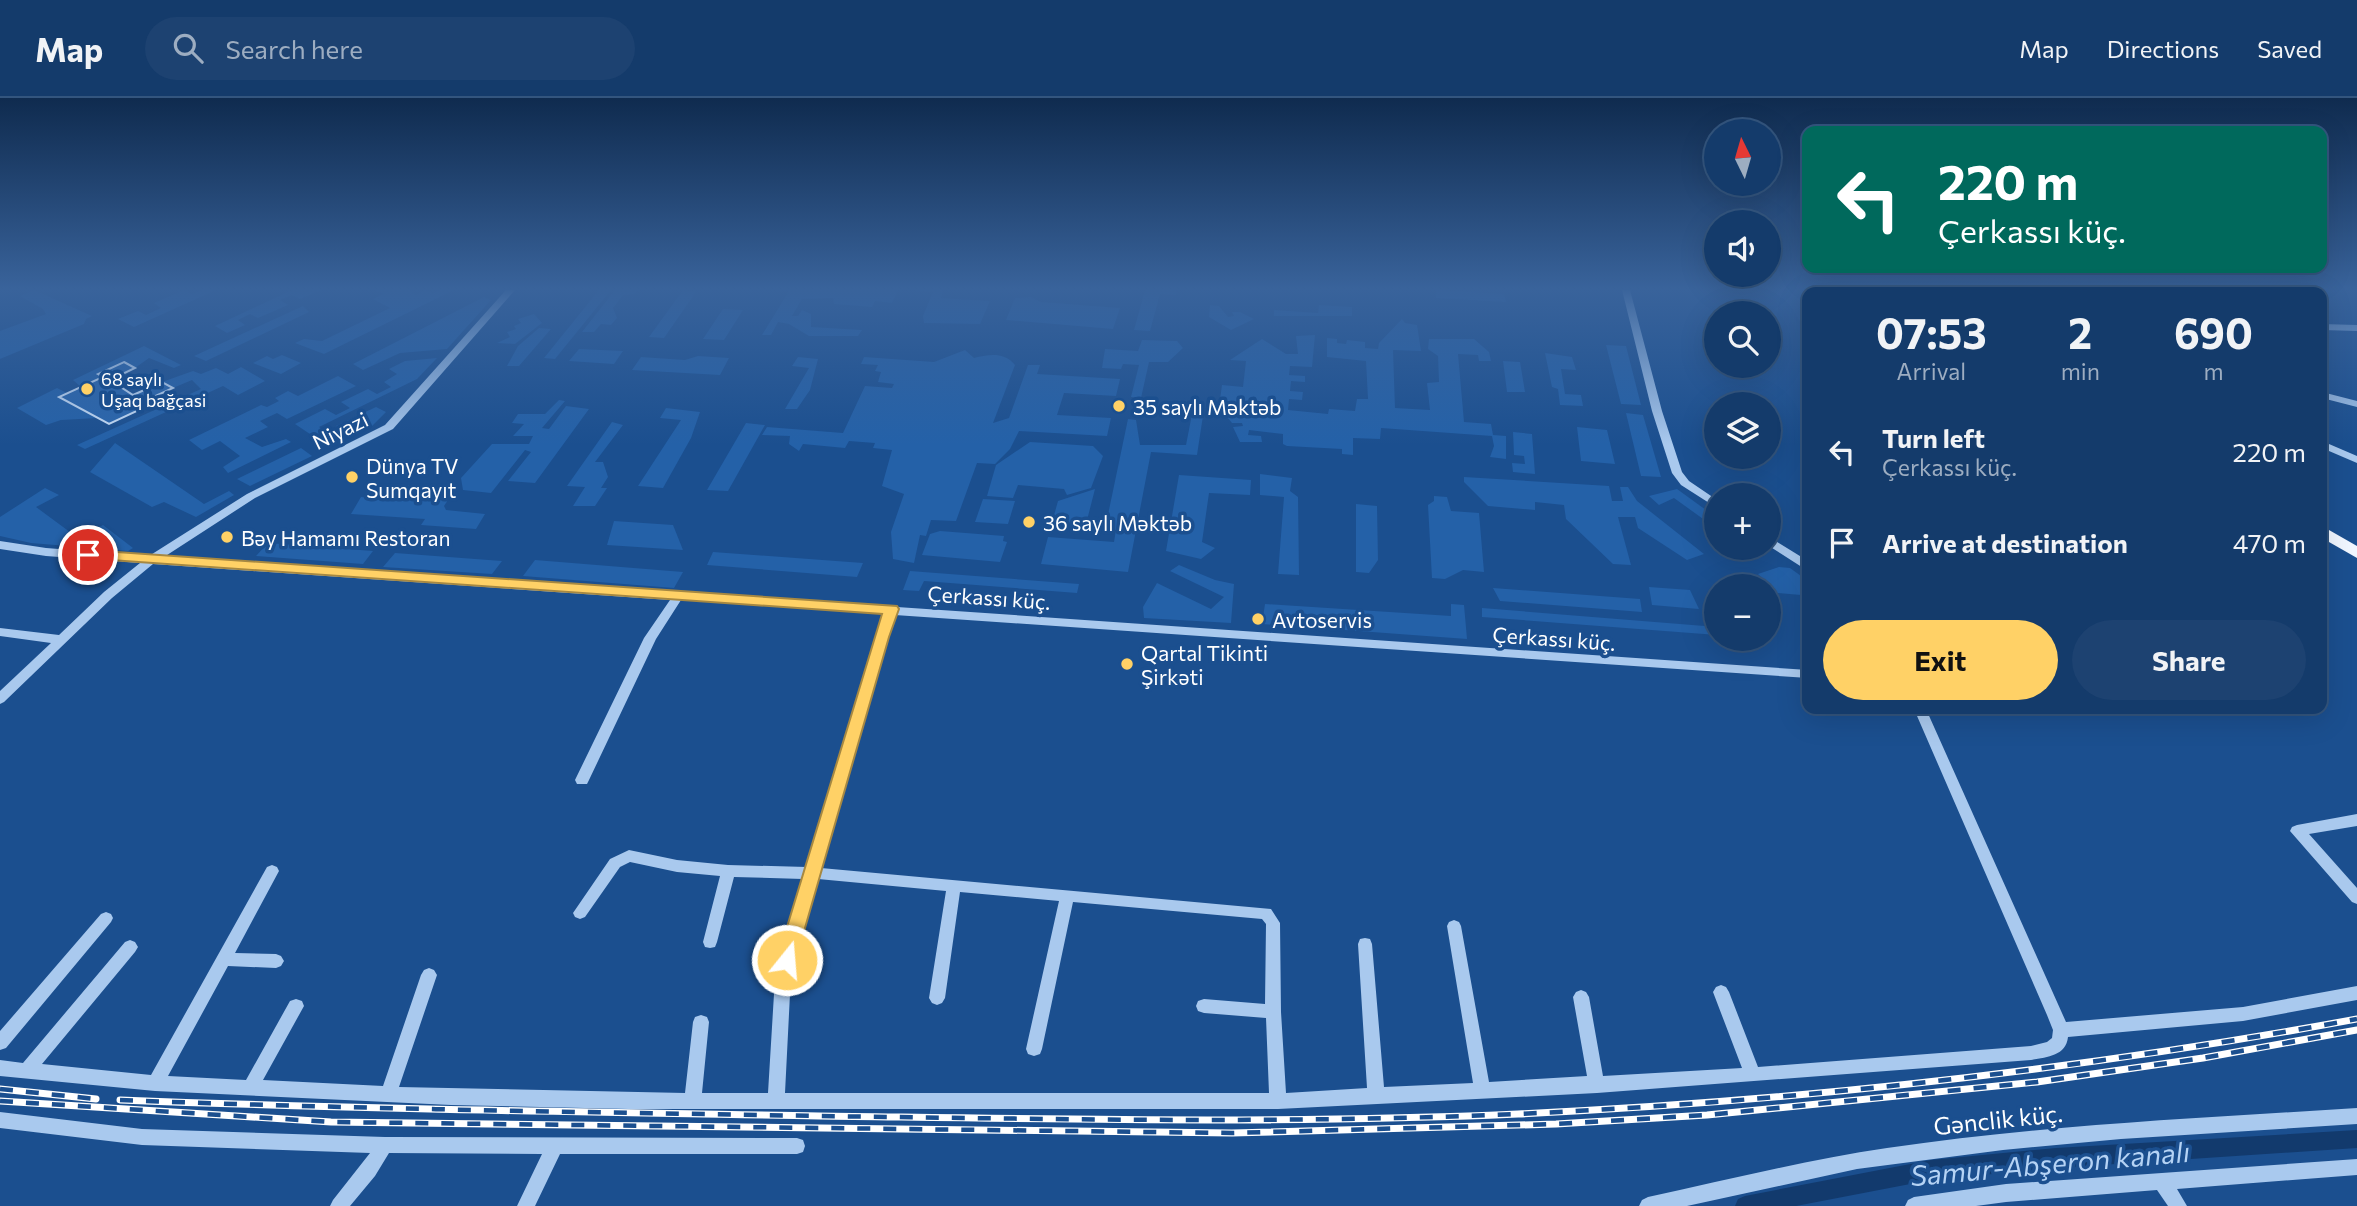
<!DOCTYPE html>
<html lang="en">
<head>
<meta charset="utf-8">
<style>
	:root { --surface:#143b6b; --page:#1d4271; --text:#f1f3f6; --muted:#9dadc1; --line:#33557e; --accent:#ffd166 }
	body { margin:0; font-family:Commissioner,sans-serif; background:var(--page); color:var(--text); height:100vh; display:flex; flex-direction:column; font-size:26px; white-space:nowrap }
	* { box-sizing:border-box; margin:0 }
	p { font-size:23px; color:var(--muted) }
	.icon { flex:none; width:38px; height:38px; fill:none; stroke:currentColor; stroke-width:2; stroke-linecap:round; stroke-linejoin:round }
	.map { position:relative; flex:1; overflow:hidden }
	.details { position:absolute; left:1802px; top:189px; width:525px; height:427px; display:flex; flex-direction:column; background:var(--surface); border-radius:14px; box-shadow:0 7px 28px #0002,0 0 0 2px var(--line) }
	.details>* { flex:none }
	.hud { position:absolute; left:1802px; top:28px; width:525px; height:147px; border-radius:14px; box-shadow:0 7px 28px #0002,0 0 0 2px var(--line); background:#00695c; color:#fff; overflow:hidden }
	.needle { width:46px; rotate:355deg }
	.fabs { position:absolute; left:1704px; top:21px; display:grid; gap:14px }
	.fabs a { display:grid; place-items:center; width:77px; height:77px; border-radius:50%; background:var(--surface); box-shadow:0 7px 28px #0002,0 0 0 2px var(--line); font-size:35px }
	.pin { position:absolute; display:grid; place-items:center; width:60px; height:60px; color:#fff; margin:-30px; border:4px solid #fff; border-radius:50%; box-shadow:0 2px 7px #0007 }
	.me { position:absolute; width:77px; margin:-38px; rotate:17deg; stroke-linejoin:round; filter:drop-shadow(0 0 5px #0008) }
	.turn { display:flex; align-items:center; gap:24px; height:147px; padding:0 21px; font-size:32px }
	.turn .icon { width:91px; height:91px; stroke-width:2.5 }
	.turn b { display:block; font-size:49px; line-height:60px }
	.eta { display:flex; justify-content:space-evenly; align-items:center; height:119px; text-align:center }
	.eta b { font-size:42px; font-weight:700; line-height:49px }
	.primary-button { display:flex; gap:14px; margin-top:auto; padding:14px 21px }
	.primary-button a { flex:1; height:80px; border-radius:42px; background:var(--accent); color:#111; font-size:28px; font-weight:700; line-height:80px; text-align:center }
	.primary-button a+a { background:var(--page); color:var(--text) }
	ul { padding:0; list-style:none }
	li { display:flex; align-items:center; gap:21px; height:91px; padding:0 21px }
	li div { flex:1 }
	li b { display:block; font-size:26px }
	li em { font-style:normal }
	header { display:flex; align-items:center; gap:42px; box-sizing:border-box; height:98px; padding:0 35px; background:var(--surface); border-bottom:2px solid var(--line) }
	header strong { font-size:33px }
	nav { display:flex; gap:38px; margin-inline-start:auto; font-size:24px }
	.search { width:490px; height:63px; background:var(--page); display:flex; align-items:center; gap:18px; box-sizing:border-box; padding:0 24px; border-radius:38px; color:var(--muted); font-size:26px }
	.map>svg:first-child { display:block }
	.green { fill:#2461a8 }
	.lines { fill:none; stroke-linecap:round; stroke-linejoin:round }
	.canal { fill:#123a6d; fill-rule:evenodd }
	.building { fill:#2a66ad; stroke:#cfe3fa; stroke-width:2 }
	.minor { fill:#a9c9ee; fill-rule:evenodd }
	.major { fill:#f0f6ff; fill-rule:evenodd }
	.rail-casing { stroke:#fff; stroke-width:7 }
	.rail { stroke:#1b4f8f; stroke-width:4.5; stroke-dasharray:13; stroke-linecap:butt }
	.route { fill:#ffd166; stroke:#a68842; stroke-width:2 }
	.poi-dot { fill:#ffd166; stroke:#1b4f8f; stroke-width:2.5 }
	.labels { text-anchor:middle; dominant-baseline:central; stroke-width:7; stroke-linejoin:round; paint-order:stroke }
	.far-poi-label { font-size:18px; fill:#fff; stroke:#1b4f8f; text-anchor:start }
	.poi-label { font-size:21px; fill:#fff; stroke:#1b4f8f; text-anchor:start }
	.street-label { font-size:21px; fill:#fff; stroke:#1b4f8f }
	.near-street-label { font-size:24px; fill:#fff; stroke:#1b4f8f }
	.near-water-label { font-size:28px; font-style:italic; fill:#b5d3f5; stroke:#1b4f8f }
</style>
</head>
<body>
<header>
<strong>Map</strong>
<div class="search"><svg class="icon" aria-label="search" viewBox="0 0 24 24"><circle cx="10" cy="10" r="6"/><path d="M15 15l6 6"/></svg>Search here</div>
<nav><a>Map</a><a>Directions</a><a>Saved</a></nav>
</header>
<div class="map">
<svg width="2357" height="1108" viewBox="0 0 2357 1108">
	<rect width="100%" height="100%" fill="#1b4f8f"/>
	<path class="green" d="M34,192L92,218L86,221L84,226L0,261V233L46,216L43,211L20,198Z
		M184,192L192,196L202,192H216L134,229L118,221L138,213L146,217L161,210L154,205Z
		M292,192H321L300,201L292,197L280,202L288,207L258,220L250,216L238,222L245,227L227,235L215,228Z
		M374,192H410L416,197L425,192L433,195L440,192H454L324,256L295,245L304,241L322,243L390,210L373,201L383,196Z
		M599,192H611L555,261L544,260Z
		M615,192H638L635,196L623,197L613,210L617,220L611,227L601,226L594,234H582Z
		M683,192L696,194L664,240L649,239Z
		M770,192H898L892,205L875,203L872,209L834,206L833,200L802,201L792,218H798L802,212L811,216V229L862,232L858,238H809L789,226L778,224L771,237H762L789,193Z
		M912,192H943L941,200L990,203L980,226L924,225L923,218L933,194Z
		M1145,192H1177L1176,197L1160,196L1150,233L1134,232Z
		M1436,192L1504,196L1506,204L1436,200Z
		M484,199L491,202L447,251L400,255L363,272L353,266Z
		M1031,199L1041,204L1120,210L1113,231L1006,222L1015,200Z
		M1210,207L1219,208L1228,219L1234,218L1232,214H1240L1254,221L1231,232L1209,219Z
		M1319,207L1352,209V218H1274V212L1318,215Z
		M303,208L309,214L206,263L194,258Z
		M723,211L743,212L724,242L703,241Z
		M534,216L542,225L515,246L497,245L510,239L507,234L516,231L514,228L521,225L518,221Z
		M1402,221L1405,225L1417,227L1421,253L1393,252L1395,310L1430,312L1427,285L1439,284L1438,258L1428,251L1429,241H1474L1489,254L1491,263H1479L1478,257L1458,256L1464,324L1491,326L1493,337L1506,338V361L1490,359L1494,348L1492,338L1381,330L1380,341L1353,340V357L1342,356V351L1287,348L1283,346V336L1249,332L1248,337L1261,338L1262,344H1240L1233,329L1243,328L1242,325H1232L1219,309L1222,287L1243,289L1246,263L1230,262L1262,241L1286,256H1298L1296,238L1315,237L1312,269L1290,268L1289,277L1305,278V284L1291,283L1290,293L1303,294L1302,302L1289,301L1288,312L1328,316L1329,311L1355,313L1357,301H1368L1366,263L1327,259V240L1337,241V245L1346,246L1347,242L1365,244V250L1378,251L1379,245Z
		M539,230L551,231L519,268H507L518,248Z
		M1142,242L1177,243L1183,250L1168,264H1149L1141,300L1131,299L1139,267L1123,266L1121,271L1102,270L1105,251L1138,253Z
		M1606,247L1626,248L1641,307L1621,306Z
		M144,248L181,267L174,270L149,260L135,270L124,264L103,279L81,289L73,282Z
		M579,251L623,253L614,266L569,263Z
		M965,252L974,260C989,256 1005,254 1015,267L993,325L1009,320L1028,267H1040L1037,276L1120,281L1116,298L1064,295L1057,317L1111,320L1107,338L1019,333L1010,351L995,366L977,365L956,423L931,422L926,438L920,437L914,465L893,461L891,434L904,396L882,388L892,352L873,350L875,345L849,343L845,350L803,346L799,353L789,346L790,338L762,337L767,329L843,335L865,288L892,290L894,286L878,284L881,274L875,273L878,267L861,266L864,259L934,264Z
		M1545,255L1572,259L1576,272L1561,271L1565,296L1581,297L1583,308L1560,307L1558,291L1552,289Z
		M282,257L301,265L281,276L253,265L267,258L273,261Z
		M698,258L729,260L720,277L632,272L641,259L685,262Z
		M798,259L818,261L810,292L797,311H785L809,270L792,268Z
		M437,260L417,281L319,329L338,343L328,348L295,326L325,311L336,317L350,310L341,304L368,291L377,296L391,289L384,284L397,276L389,271L405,263Z
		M1503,263L1520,264L1525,294H1507Z
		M241,269L265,283L238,297L223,288L85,351L77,347L201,291L192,282L173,290L162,284L193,273L201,276L216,270L228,276Z
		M338,278L356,288L287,321L277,315L260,323L268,329L245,340L262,349L286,341L291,344L228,375L223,369L240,358L220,343L202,352L189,342L261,307L267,309L279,303L275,300L288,293L298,298Z
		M57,290L67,295L59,299L69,305L86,297L92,301L76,308L87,315L106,306L98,320L61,322L46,327L17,310Z
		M559,302L565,303L542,330L549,331L566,308L589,311L535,385L508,383L531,354L525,352L491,395L463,392L461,380L492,346H529L533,338H513L524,326L512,325L518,316H545Z
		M1198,308L1204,311L1197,357L1151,354L1128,474L1041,466L1048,439L1114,444L1116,432L1105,431L1128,321L1136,322L1140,347H1186L1193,311Z
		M376,309L386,314L372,328L362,333L353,328L342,333L336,328Z
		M666,310L700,314L691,340L663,390L638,388L681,322L660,320Z
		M1626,315L1643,317L1661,379L1641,378Z
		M612,324L623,327L595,364H603L608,379L601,390H607L595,408H573L585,389L567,388Z
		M746,325L765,327L728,393L707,392Z
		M1577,329L1607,332L1615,366L1581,363Z
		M1513,334L1532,336L1535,376L1513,374L1512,365L1525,366L1524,358L1514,357Z
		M1030,344L1093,348L1103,358L1091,390L1067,397L1064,391L1018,387L1013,400L987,398L996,367Z
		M115,345L204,406L229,393L234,397L196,419L164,404L152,409L90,374Z
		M301,350L312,358L250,388L237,381Z
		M1260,376L1292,380L1290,393L1298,399L1299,477L1278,476L1284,399L1260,397Z
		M1179,377L1251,382L1250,397L1209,395L1202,444L1215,450L1201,461L1166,453Z
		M1464,379L1609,388L1612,403H1623L1620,389H1628L1637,403L1704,456L1687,462L1638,430L1635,419H1618L1631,467L1613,466L1566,421L1564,407L1535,404V412L1488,408L1464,384Z
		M449,384L448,402L444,408L446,412L485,416L476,431L421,427L425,421L351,416L361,399L376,401L383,394L391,395L396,389L391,388L394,386L442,391Z
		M45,390L59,397L36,409L78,440L103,427L133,450L128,453L31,445L0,438V419Z
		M1095,391L1085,430L1051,428L1058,403Z
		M1677,391L1717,420V431L1674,400L1659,407L1649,398Z
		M1434,398L1447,399L1451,413L1479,415L1484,474L1463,472L1445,481L1432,480L1428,407L1434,403Z
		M983,401L1015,403L1008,426L975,424Z
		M1356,406L1377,408L1378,462L1369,475L1356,474Z
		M614,423L673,427L683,452L607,447Z
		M940,433L1004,438L1003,443L1007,444L1000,464L922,457L930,436Z
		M268,445L373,453L363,466L256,458Z
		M713,454L863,465L857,479L707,467Z
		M395,455L502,463L492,476L383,469Z
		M535,462L683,474L674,490L523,478Z
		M1179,467L1215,482L1234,486L1231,525L1144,520L1143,509L1157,485L1211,511L1224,499L1170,473Z
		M1779,469L1790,470L1808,483V517L1801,497L1777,495L1758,476Z
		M910,473L1079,486L1077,495L924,483L919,493L903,492Z
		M1649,489L1690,492L1699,511L1652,507Z
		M1493,490L1640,501L1642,514L1500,503Z
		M1265,506L1451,518V506L1464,507L1467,541L1262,526Z
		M1482,510L1717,529V537L1482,519Z"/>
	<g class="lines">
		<path class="canal" d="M2357,1032V1050L2056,1070L1931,1082L1796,1108H1735L1738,1101L1745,1098L1931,1062L2056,1050Z"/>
	</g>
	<path class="building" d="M124,264L135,270L110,282L133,297L162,284L173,290L149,301L156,304L109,326L59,299L103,279L98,276Z"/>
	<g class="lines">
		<path class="minor" d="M506,192H515L393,331L255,400L164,459L888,509L892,507L897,509L1808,572V580L895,517L887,539L821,770L1271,811L1280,825L1281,914L1286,995L1367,990L1358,846L1360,841L1365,840L1370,841L1372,846L1384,989L1473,985L1447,828L1449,824L1454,822L1459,824L1461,828L1489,984L1587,978L1573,899L1576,894L1581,892L1586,894L1589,899L1603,978L1742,970L1713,894L1716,889L1721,887L1726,889L1729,894L1758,969L2031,948L2047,944L2052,940L2053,932L2047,917L1914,611H1926L2066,924L2243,909L2357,888V902L2243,923L2068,939C2066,958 2047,959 2031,962L1597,995L1278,1011H628L451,1007L155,993L0,978V962L23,965L125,844L130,842L135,844L138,849L135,854L42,966L151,977L267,769L272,767L277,769L279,773L235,855L276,856L281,858L284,863L281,868L276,870L228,868L168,978L246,982L290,903L296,901L302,903L304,908L263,982L383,988L421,877L424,872L429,870L434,872L437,877L399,989L685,995L693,924L695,919L701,917L707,919L709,924L702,995H768L774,896L779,862L803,781L734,779L717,844L715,849L710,850L705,849L703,844L720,778L677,774L630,764L620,769L585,819L580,821L575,819L573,815L610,761L629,752L677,762L728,767L807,769L875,539L884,516L681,502L656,541L589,682L587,686H577L575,682L644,540L670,502L153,466L112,500L4,604L0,606V593L51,545L0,538V530L59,537L104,494L140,465L46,458L0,451V443L46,450L149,458L247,396L385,327ZM818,781L946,793L929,900L932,905L937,907L942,905L945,900L960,794L1059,803L1026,951L1028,956L1034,958L1040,956L1042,951L1073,804L1262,821L1266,826L1265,906L1204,901L1198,903L1196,908L1198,913L1204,915L1266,920L1269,995H785L790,896L795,862Z
			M1622,192H1630L1662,313L1682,374L1689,383L1717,402V410L1681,387L1672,375L1652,313Z
			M2322,226L2357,227V233L2322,232Z
			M2322,294L2357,303V309L2322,300Z
			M2322,343L2357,358V365L2322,350Z
			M1769,439L1808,463V473L1769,448Z
			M2357,716V728L2309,736L2357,790V806L2352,804L2290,733L2292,729L2297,727Z
			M106,814L111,816L113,820L111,824L6,950L0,952V933L101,816Z
			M2357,1010V1026L2121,1041L2003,1052L1857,1071L1687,1108H1639L1642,1102L1648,1099C1727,1082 1806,1062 1887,1050C2042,1027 2200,1020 2357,1010Z
			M0,1014L142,1031L385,1039L797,1040L803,1042L805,1048L803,1054L797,1056H560L535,1108H517L542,1056L389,1055L375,1078L350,1108H330L333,1102L370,1055L142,1047L0,1030Z
			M2357,1061V1077L2177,1091L2187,1108H2168L2157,1092L2006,1104L1976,1108H1905L1908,1102L1914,1099L2006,1086Z"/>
		<path class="major" d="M1918,192H1941L1942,194H1919Z
			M1947,192H1963L1964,194H1948Z
			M2322,428L2357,448V460L2322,440Z"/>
		<defs>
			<path id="rail" d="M0,991L96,1001
				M120,1002C353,1011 586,1014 819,1018C1052,1021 1285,1026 1518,1016C1800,1003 2079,972 2357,921
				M0,1003L331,1024L1232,1035L1556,1026L1707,1017L2037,984L2203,960L2357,932"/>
		</defs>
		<use href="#rail" class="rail-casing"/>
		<use href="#rail" class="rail"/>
	</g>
	<linearGradient id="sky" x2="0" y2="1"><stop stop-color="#0f2b4f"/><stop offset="0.55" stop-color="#39639b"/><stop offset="1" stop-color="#39639b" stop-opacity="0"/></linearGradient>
	<rect width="2357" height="347" fill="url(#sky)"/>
	<path class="route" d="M88,452L897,508L899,511L889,539L794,868L787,871L780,868L777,862L882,516L82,460L80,457L82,453Z"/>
	<g class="poi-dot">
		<circle cx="87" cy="291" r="7"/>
		<circle cx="1119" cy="308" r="7"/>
		<circle cx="352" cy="379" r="7"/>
		<circle cx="1029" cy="424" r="7"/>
		<circle cx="227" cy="439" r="7"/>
		<circle cx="1258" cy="521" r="7"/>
		<circle cx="1127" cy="566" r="7"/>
	</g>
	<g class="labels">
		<g class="far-poi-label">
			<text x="101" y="281">68 saylı<tspan x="101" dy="21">Uşaq bağçasi</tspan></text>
		</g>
		<g class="poi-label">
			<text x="1133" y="308">35 saylı Məktəb</text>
			<text x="366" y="367">Dünya TV<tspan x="366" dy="24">Sumqayıt</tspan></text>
			<text x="1043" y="424">36 saylı Məktəb</text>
			<text x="241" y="439">Bәy Hamamı Restoran</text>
			<text x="1272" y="521">Avtoservis</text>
			<text x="1141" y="554">Qartal Tikinti<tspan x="1141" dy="24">Şirkәti</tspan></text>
		</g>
		<g class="street-label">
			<text transform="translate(340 332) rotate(-26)">Niyazi</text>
			<text transform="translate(989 499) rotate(4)">Çerkassı küç.</text>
			<text transform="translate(1554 540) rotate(4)">Çerkassı küç.</text>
		</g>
		<g class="near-street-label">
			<text transform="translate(1998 1021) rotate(-6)">Gənclik küç.</text>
		</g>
		<g class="near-water-label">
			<text transform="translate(2050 1065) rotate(-5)">Samur-Abşeron kanalı</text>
		</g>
	</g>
</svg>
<div class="fabs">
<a><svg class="needle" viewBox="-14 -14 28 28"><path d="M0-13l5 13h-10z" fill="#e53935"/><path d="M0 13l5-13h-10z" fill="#9dadc1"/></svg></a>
<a><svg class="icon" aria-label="sound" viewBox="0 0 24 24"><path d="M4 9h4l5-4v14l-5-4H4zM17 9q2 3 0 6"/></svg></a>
<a><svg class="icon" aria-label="search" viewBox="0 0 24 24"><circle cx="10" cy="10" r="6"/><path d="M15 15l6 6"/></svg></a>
<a><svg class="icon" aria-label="layers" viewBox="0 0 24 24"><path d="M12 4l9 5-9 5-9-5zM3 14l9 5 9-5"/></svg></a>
<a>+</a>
<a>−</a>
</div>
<div class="pin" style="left:88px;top:457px;background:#d93025"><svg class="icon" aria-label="arrive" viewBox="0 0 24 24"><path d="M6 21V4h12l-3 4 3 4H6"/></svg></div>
<svg class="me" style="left:787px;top:862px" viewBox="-20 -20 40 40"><circle r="17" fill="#ffd166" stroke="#fff" stroke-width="3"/><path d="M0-11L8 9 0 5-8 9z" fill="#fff"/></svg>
<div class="hud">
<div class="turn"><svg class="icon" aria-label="left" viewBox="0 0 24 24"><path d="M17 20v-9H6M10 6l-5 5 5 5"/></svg><div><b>220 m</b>Çerkassı küç.</div></div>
</div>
<section class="details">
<div class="eta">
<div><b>07:53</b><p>Arrival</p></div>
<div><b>2</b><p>min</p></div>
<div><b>690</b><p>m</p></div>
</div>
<ul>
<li><svg class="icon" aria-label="left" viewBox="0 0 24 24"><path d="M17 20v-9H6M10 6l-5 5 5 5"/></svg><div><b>Turn left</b><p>Çerkassı küç.</p></div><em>220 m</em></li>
<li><svg class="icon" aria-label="arrive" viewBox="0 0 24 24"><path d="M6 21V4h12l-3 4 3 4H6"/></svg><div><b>Arrive at destination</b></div><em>470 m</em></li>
</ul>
<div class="primary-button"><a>Exit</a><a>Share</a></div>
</section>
</div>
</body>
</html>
